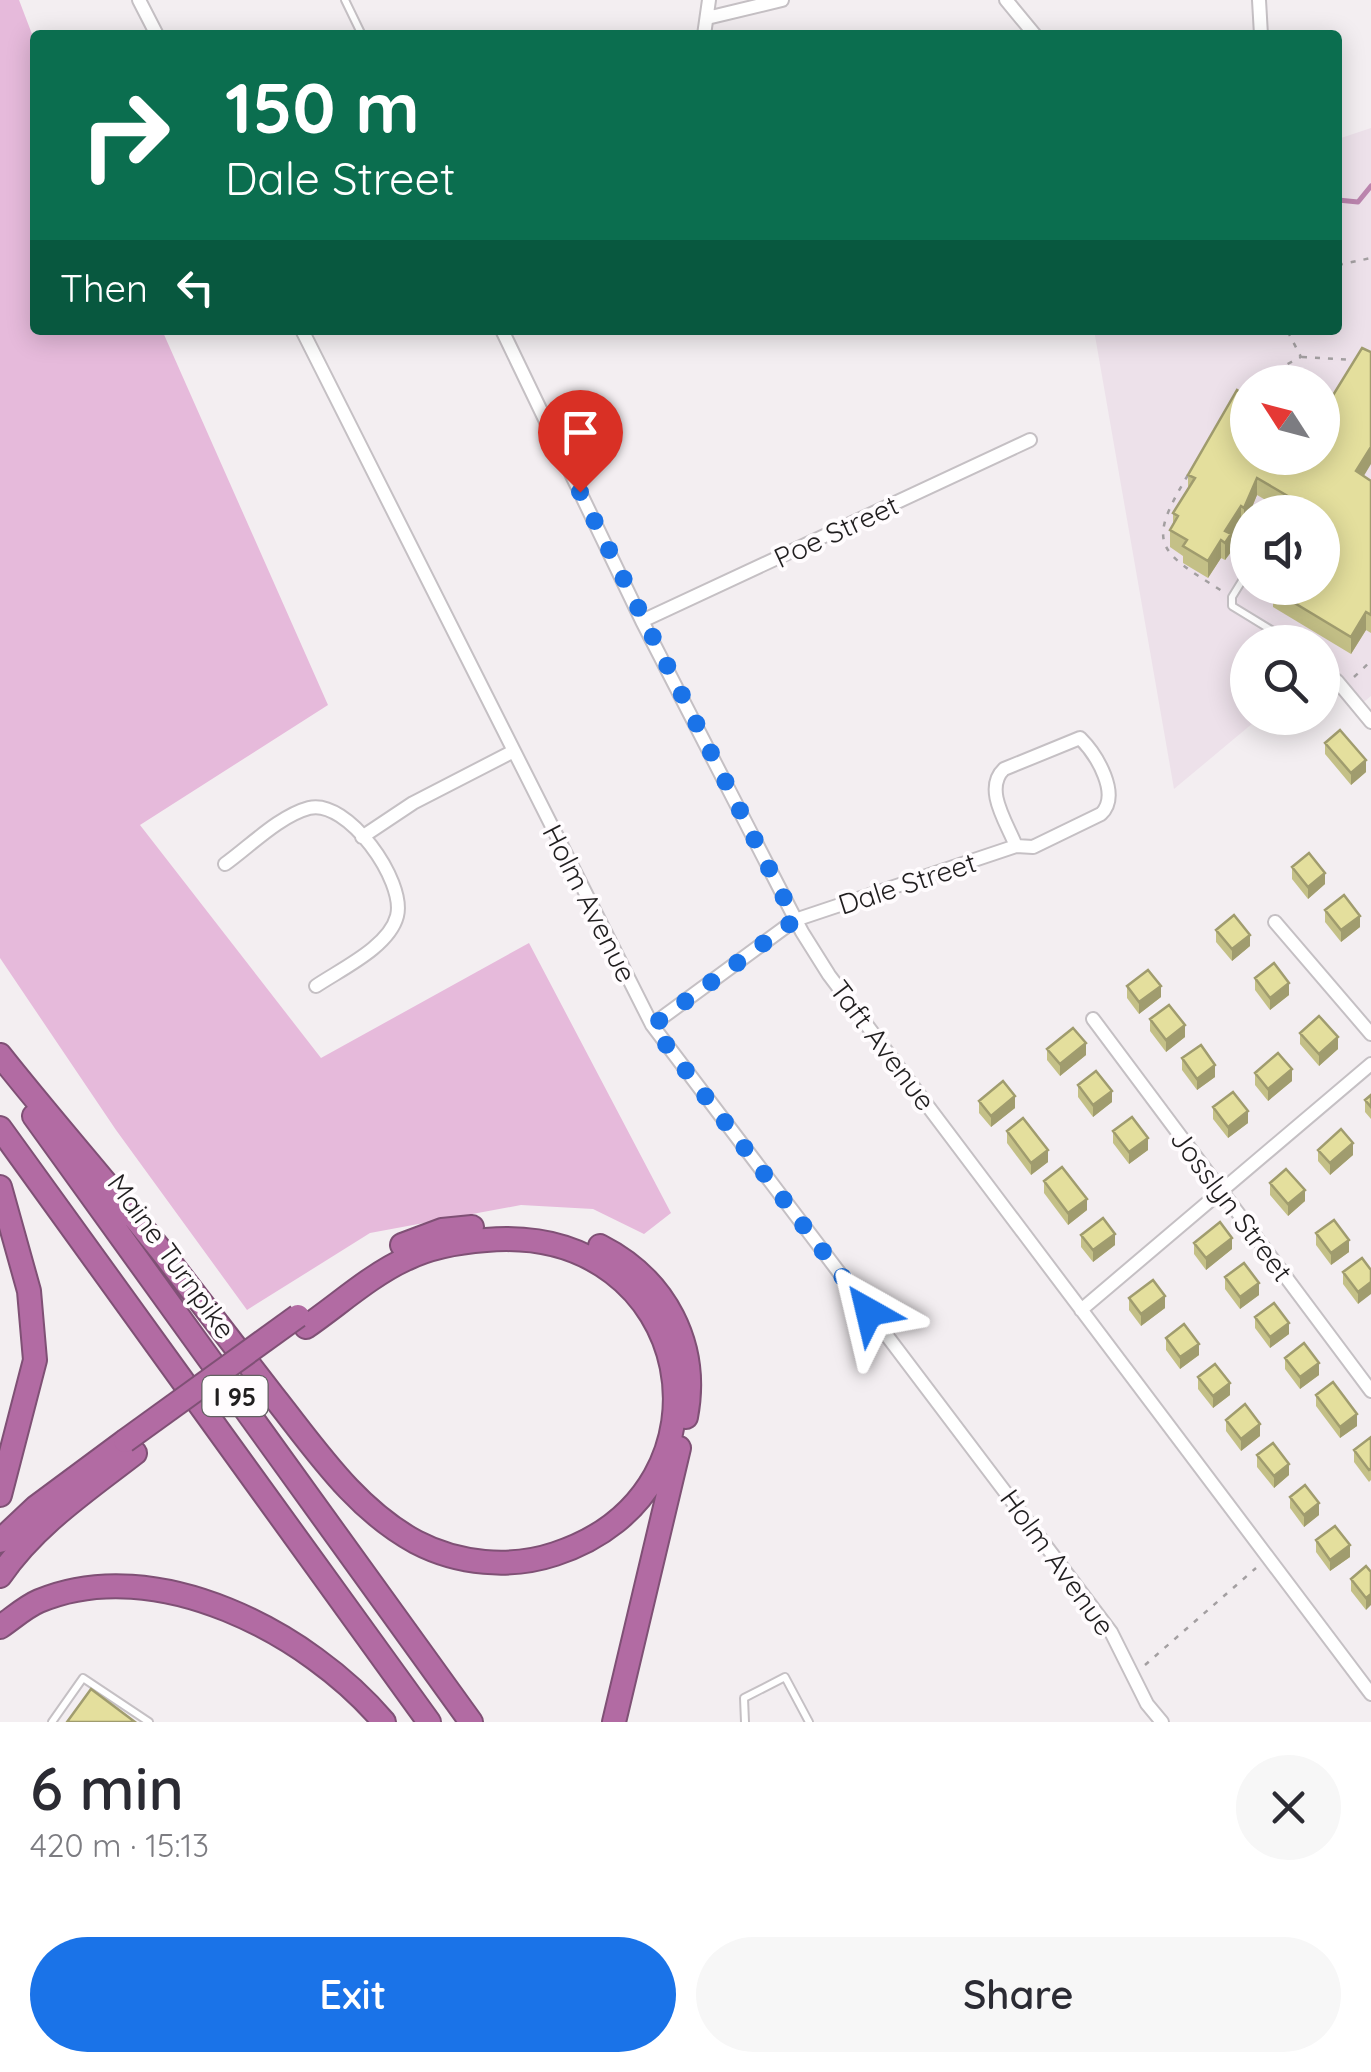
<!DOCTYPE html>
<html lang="en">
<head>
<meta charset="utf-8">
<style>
	:root { --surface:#fff; --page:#f7f7f7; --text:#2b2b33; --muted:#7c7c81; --accent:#1a73e8 }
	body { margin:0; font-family:Quicksand,sans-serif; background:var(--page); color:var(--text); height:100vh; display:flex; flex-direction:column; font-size:38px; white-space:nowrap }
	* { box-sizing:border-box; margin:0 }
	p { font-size:32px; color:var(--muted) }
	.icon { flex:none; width:55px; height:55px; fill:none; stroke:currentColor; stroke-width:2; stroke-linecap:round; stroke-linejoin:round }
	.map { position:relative; height:1722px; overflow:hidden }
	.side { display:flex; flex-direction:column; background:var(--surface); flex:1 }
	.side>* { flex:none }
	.banner { position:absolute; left:30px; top:30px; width:1312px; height:305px; border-radius:10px; box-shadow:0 5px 25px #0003; background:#0b6e4f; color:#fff; overflow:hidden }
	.needle { width:65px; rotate:306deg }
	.buttons { position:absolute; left:1230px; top:365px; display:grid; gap:20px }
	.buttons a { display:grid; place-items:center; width:110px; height:110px; border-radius:50%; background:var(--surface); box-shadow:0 5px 25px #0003; font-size:50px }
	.pin { position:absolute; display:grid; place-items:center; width:85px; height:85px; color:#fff; margin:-102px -42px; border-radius:50% 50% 50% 0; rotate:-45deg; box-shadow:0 0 10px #0007 }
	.pin .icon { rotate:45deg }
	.me { position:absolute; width:110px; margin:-55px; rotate:323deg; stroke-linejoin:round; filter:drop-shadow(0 0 8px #0008) }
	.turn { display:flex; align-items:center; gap:35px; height:210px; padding:0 30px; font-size:45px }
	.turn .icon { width:130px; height:130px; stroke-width:2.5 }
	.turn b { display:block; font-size:70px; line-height:85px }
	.then { display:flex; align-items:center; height:95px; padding:0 30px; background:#0003; gap:20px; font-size:38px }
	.round { display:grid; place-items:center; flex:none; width:105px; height:105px; border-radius:52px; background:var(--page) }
	.headline { display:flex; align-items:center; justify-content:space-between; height:170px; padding:0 30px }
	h1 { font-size:60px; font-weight:600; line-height:75px }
	.primary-button { display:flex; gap:20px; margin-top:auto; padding:20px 30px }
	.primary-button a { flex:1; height:115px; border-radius:60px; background:var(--accent); color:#fff; font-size:40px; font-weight:600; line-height:115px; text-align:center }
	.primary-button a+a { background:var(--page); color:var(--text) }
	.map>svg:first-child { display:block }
	.built { fill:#ede1ea; fill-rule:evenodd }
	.green { fill:#e6badb }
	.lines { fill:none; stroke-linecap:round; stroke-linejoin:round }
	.stream { stroke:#bb85ae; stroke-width:5 }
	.service-casing { stroke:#c5c0c4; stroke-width:10 }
	.minor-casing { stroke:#c5c0c4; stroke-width:16 }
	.motorway-casing { stroke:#7f5075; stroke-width:26 }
	.path { stroke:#a39fa1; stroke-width:2.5; stroke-dasharray:5 8; stroke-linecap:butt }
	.service { stroke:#fff; stroke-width:6 }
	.minor { stroke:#fff; stroke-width:12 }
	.motorway { stroke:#b26ba3; stroke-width:22 }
	.motorway-bridge-casing { stroke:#7f5075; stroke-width:26; stroke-linecap:butt }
	.motorway-bridge { stroke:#b26ba3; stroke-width:22 }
	.wall { fill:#c4c087 }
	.shaded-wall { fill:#a09c6e }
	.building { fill:#e4df9d; stroke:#a09c6e; stroke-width:2.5 }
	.route { stroke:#1a73e8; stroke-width:18; stroke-dasharray:0 32.4 }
	.labels { text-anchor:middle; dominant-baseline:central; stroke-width:8; stroke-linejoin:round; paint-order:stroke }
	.shield { fill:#fffcfe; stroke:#636162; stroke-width:2.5 }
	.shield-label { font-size:25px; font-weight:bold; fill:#201e1f }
	.street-label { font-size:28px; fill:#201e1f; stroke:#fffcfe }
</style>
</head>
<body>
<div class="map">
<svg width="1371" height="1722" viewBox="0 0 1371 1722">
	<rect width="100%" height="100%" fill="#f3eef1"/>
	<path class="built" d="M1371,128V696L1360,705L1323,665L1322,642H1248V718H1259L1174,789L1094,330H1338V139ZM1248,382H1322V458H1248ZM1248,512H1322V588H1248Z"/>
	<path class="green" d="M0,0H19L35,42V330H162L328,705L140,825L321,1058L529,943L671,1213L644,1234L593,1209L521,1205L370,1233L247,1310L116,1130L0,958Z"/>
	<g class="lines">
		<path class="stream" d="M1338,200L1358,202L1371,186"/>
		<defs>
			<path id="service" d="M345,0L362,35
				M1248,571L1232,597V606L1291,642
				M1322,665L1336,680
				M52,1722L83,1678L149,1722
				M745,1722L744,1698L785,1677L809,1722"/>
			<path id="minor" d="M139,0L157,35
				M1006,0L1035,35
				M1259,0L1261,35
				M707,18L782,0
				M704,35L709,0
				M302,330L652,1025L1111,1632L1147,1704L1162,1722
				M502,330L642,621L802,932L829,975L1371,1694
				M642,621L1030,440
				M1337,681L1371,722
				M1080,738C1097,755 1121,795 1101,814L1033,847L1016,846C1007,823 983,789 1004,769Z
				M362,837L413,803L514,751
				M225,864C249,847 279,816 309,808C347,798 406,881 397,916C389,947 341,969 316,986
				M1275,922L1371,1034
				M1093,1019L1371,1391
				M652,1025L795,920L1016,846
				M1081,1310L1371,1064"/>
			<path id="motorway" d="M0,1055C53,1122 110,1186 163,1253C200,1301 237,1349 274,1397C316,1450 355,1509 416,1542C458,1564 510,1569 555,1554C747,1491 697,1222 486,1240C459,1242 430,1247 406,1259C371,1275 338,1305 306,1327
				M34,1116L471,1722
				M0,1128L429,1722
				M0,1187L29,1291L35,1360L0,1495
				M402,1245L442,1230L472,1227
				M600,1246C665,1279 700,1344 686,1417
				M0,1541L36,1507L125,1441
				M0,1576C35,1525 86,1491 135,1453
				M0,1627C12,1619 25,1607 39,1601C156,1552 309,1633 384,1722
				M614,1722L679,1448"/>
		</defs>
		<use href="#service" class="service-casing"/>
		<use href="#minor" class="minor-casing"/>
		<use href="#motorway" class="motorway-casing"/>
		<path class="path" d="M1338,265L1371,258
			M1302,357L1354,360
			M1253,382L1301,357L1287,330
			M1188,475C1146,545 1157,550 1222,591
			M1354,677L1371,661
			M1145,1665L1256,1568"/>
		<use href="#service" class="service"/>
		<use href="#minor" class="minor"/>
		<use href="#motorway" class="motorway"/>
		<defs>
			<path id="motorway-bridge" d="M125,1441L298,1316"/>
		</defs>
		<use href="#motorway-bridge" class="motorway-bridge-casing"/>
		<use href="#motorway-bridge" class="motorway-bridge"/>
	</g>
	<path class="wall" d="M1188,475L1364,476L1371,481V633L1366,630L1351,654L1273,607V590L1322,512H1286L1257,495L1250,512H1248L1244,525L1241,523L1231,539V552L1225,560L1221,558L1208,578L1183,563V556L1170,547V530L1173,524V513L1188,488Z
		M1325,743L1366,772L1351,785L1325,754Z
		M1292,867L1325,884L1308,899L1292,879Z
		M1325,910L1360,927L1341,942L1325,922Z
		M1216,930L1250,946L1232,961L1216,942Z
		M1255,978L1289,995L1270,1010L1255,990Z
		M1127,986L1161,997L1139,1014L1127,998Z
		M1150,1019L1185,1037L1166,1052L1150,1031Z
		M1300,1033L1338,1049L1319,1066L1300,1044Z
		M1047,1049L1086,1055L1060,1076L1047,1060Z
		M1182,1058L1215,1077L1197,1090L1182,1070Z
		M1255,1073L1292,1081L1268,1101L1255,1085Z
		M1078,1085L1112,1102L1093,1117L1078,1097Z
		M1371,1095V1119L1365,1112V1100Z
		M979,1101L1015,1108L991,1127L979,1113Z
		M1213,1107L1248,1123L1228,1138L1213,1119Z
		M1007,1131L1048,1162L1031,1175L1007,1143Z
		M1113,1131L1148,1150L1129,1164L1113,1143Z
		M1318,1150L1353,1155L1330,1175L1318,1161Z
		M1044,1181L1087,1210L1068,1225L1044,1193Z
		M1270,1183L1305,1201L1288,1216L1270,1195Z
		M1316,1233L1349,1252L1331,1265L1316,1245Z
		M1081,1235L1115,1245L1093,1262L1081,1247Z
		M1194,1243L1232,1249L1206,1270L1194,1254Z
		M1371,1270L1358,1304L1343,1284V1272Z
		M1225,1277L1259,1295L1240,1309L1225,1289Z
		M1129,1298L1165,1308L1141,1326L1129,1310Z
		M1255,1317L1289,1334L1270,1348L1255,1328Z
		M1166,1338L1199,1355L1180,1369L1166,1350Z
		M1285,1358L1319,1375L1300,1389L1285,1369Z
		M1198,1377L1230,1395L1213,1408L1198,1389Z
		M1316,1395L1357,1426L1340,1438L1316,1406Z
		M1226,1420L1260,1436L1241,1451L1226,1431Z
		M1371,1437V1480L1369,1482L1354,1462V1450Z
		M1257,1455L1289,1475L1274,1488L1257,1467Z
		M1290,1497L1319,1515L1304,1527L1290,1508Z
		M1316,1540L1350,1557L1330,1571L1316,1552Z
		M1366,1566V1610L1351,1591V1579Z"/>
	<path class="shaded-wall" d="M1371,447V464L1356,489V471Z
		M1257,478V495L1250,512H1248V518L1244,525V508Z
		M1241,506V523L1231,539V552L1225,560V531Z
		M1221,540V558L1208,578V561Z
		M1366,612V630L1351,654V637Z
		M1366,760V772L1351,785V773Z
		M1325,873V884L1308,899V887Z
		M1360,916V927L1341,942V930Z
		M1250,935V946L1232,961V949Z
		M1289,983V995L1270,1010V998Z
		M1161,986V997L1139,1014V1002Z
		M1185,1025V1037L1166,1052V1040Z
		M1338,1037V1049L1319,1066V1054Z
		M1086,1043V1055L1060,1076V1064Z
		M1215,1065V1077L1197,1090V1079Z
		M1292,1069V1081L1268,1101V1089Z
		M1112,1091V1102L1093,1117V1105Z
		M1015,1096V1108L991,1127V1116Z
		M1248,1111V1123L1228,1138V1127Z
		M1148,1138V1150L1129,1164V1152Z
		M1353,1143V1155L1330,1175V1163Z
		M1048,1150V1162L1031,1175V1163Z
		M1305,1190V1201L1288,1216V1204Z
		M1087,1199V1210L1068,1225V1213Z
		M1115,1234V1245L1093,1262V1250Z
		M1232,1238V1249L1206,1270V1258Z
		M1349,1240V1252L1331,1265V1253Z
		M1371,1282V1294L1358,1304V1292Z
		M1259,1283V1295L1240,1309V1297Z
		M1165,1296V1308L1141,1326V1314Z
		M1289,1323V1334L1270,1348V1337Z
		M1199,1344V1355L1180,1369V1357Z
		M1319,1363V1375L1300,1389V1377Z
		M1230,1383V1395L1213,1408V1396Z
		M1357,1414V1426L1340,1438V1427Z
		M1260,1424V1436L1241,1451V1439Z
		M1289,1464V1475L1274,1488V1476Z
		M1319,1503V1515L1304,1527V1515Z
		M1350,1545V1557L1330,1571V1560Z
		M1371,1594V1605L1366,1610V1598Z"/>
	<path class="building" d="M1362,348L1371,352V447L1356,471L1371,481V615L1366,612L1351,637L1273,590L1274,588H1322V512H1315L1257,478L1244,508L1241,506L1225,531L1231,534L1225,543L1221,540L1208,561L1183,546L1187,540L1170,530L1178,516L1173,513L1195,478L1188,475L1237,390L1248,397V458H1322V413Z
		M1340,730L1366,760L1351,773L1325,743Z
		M1309,853L1325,873L1308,887L1292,867Z
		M1344,895L1360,916L1341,930L1325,910Z
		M1234,915L1250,935L1232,949L1216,930Z
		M1274,963L1289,983L1270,998L1255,978Z
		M1148,970L1161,986L1139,1002L1127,986Z
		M1169,1005L1185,1025L1166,1040L1150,1019Z
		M1319,1016L1338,1037L1319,1054L1300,1033Z
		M1073,1028L1086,1043L1060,1064L1047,1049Z
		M1201,1045L1215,1065L1197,1079L1182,1058Z
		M1278,1053L1292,1069L1268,1089L1255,1073Z
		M1096,1071L1112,1091L1093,1105L1078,1085Z
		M1003,1081L1015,1096L991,1116L979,1101Z
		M1233,1092L1248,1111L1228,1127L1213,1107Z
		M1371,1095V1107L1365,1100Z
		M1132,1117L1148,1138L1129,1152L1113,1131Z
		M1023,1118L1048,1150L1031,1163L1007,1131Z
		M1341,1129L1353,1143L1330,1163L1318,1150Z
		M1062,1167L1087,1199L1068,1213L1044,1181Z
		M1286,1169L1305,1190L1288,1204L1270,1183Z
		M1103,1218L1115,1234L1093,1250L1081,1235Z
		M1334,1220L1349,1240L1331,1253L1316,1233Z
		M1220,1222L1232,1238L1206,1258L1194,1243Z
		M1362,1258L1371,1270V1282L1358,1292L1343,1272Z
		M1244,1263L1259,1283L1240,1297L1225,1277Z
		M1153,1280L1165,1296L1141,1314L1129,1298Z
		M1274,1303L1289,1323L1270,1337L1255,1317Z
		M1184,1324L1199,1344L1180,1357L1166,1338Z
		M1304,1343L1319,1363L1300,1377L1285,1358Z
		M1215,1364L1230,1383L1213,1396L1198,1377Z
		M1333,1382L1357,1414L1340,1427L1316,1395Z
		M1245,1404L1260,1424L1241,1439L1226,1420Z
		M1371,1437V1469L1369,1470L1354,1450Z
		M1273,1443L1289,1464L1274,1476L1257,1455Z
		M1305,1485L1319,1503L1304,1515L1290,1497Z
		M1335,1526L1350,1545L1330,1560L1316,1540Z
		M1366,1566L1371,1572V1594L1366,1598L1351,1579Z
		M91,1689L135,1722H67Z"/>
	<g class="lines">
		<path class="route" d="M580,492L795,920L652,1026L869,1312"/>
	</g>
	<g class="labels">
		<rect class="shield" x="202.5" y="1376" width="65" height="40" rx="8"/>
		<g class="shield-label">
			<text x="235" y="1396">I 95</text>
		</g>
		<g class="street-label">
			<text transform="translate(836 531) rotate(-25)">Poe Street</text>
			<text transform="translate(907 883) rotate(-18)">Dale Street</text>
			<text transform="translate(590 903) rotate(63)">Holm Avenue</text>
			<text transform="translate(883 1045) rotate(53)">Taft Avenue</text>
			<text transform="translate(1232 1205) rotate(53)">Josslyn Street</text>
			<text transform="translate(172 1256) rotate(54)">Maine Turnpike</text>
			<text transform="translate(1058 1562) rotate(54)">Holm Avenue</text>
		</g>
	</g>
</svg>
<div class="buttons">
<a><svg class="needle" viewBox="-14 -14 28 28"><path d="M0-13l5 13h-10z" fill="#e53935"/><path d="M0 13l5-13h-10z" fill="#7c7c81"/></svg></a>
<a><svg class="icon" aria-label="sound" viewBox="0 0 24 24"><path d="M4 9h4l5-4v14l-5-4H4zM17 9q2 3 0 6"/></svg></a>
<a><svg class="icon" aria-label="search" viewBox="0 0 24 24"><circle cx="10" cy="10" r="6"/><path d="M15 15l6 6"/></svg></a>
</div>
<div class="pin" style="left:580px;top:492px;background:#d93025"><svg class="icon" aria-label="arrive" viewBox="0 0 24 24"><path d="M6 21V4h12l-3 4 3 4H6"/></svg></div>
<svg class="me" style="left:869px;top:1312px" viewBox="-20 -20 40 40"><path d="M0-17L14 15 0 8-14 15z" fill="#1a73e8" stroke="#fff" stroke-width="4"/></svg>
<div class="banner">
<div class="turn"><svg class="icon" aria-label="right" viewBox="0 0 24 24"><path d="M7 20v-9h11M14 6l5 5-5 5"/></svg><div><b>150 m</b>Dale Street</div></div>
<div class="then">Then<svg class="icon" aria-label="left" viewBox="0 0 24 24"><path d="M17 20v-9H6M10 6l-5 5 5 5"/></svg></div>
</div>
</div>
<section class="side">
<div class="headline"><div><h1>6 min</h1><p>420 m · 15:13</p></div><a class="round"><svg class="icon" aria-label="close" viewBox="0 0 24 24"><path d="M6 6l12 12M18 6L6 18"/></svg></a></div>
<div class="primary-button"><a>Exit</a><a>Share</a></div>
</section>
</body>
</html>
